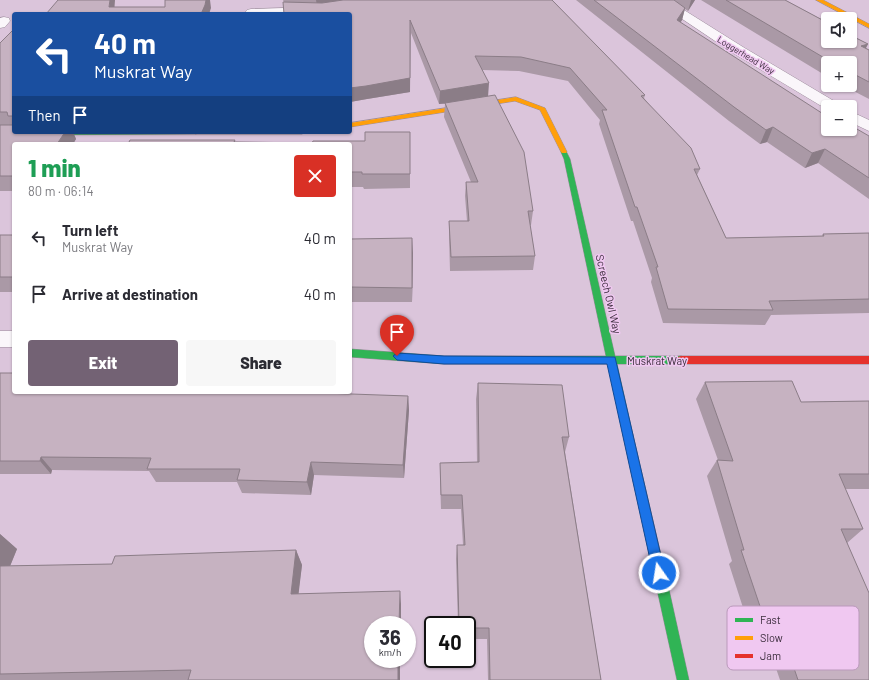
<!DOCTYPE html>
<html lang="en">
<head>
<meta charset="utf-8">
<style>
	:root { --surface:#fff; --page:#f7f7f7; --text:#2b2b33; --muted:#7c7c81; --accent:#736274 }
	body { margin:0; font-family:Barlow,sans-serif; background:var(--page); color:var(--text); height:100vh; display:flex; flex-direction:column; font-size:15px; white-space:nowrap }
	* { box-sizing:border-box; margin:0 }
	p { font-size:13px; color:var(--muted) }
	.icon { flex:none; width:22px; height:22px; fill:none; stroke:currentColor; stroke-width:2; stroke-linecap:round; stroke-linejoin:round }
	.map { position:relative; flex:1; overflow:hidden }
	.details { position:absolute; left:12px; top:142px; width:340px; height:252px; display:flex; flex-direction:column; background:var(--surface); border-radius:4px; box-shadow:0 1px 3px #0004 }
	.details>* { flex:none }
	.banner { position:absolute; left:12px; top:12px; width:340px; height:122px; border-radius:4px; box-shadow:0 1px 3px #0004; background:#1a4fa0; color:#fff; overflow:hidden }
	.buttons { position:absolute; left:821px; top:12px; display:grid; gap:8px }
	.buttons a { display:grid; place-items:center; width:36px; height:36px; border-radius:4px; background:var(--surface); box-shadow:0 1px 3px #0004; font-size:20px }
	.speed { position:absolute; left:364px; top:616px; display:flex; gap:8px; font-size:20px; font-weight:700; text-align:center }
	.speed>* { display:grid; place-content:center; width:52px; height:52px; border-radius:50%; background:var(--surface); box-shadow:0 1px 3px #0004; line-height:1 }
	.speed small { font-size:10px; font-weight:400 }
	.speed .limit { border:2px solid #111; border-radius:6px; background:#fff; color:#111 }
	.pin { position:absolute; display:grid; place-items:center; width:34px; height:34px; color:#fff; margin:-41px -17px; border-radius:50% 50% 50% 0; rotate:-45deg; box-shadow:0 0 4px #0007 }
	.pin .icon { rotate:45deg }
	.me { position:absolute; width:44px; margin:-22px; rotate:347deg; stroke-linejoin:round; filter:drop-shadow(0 0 3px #0008) }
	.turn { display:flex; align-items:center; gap:14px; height:84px; padding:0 16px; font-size:18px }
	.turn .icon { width:52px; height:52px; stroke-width:2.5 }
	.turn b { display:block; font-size:28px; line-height:34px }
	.then { display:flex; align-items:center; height:38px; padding:0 16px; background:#0003; gap:8px; font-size:15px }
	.round { display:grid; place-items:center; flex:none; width:42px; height:42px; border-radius:4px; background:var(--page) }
	.headline { display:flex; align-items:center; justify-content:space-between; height:68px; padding:0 16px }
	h1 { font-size:24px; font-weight:800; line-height:30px; color:#1e9e55 }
	.button { display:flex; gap:8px; margin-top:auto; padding:8px 16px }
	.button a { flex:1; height:46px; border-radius:4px; background:var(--accent); color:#fff; font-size:16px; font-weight:800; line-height:46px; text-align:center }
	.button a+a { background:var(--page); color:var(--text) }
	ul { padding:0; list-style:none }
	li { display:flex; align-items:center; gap:12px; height:56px; padding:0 16px }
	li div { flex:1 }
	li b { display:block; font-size:15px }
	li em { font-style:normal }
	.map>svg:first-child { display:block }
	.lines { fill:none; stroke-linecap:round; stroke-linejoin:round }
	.street-casing { stroke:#9c8c9c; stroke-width:1 }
	.fast-casing { stroke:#9c8c9c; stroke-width:1 }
	.slow-casing { stroke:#9c8c9c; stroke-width:1 }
	.jam-casing { stroke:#9c8c9c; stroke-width:1 }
	.street { fill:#faf6fa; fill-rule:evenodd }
	.fast { fill:#30b455; fill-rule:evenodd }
	.slow { fill:#ff9f0a; fill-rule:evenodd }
	.jam { fill:#e5322d; fill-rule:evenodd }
	.wall { fill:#aa99a6 }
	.shaded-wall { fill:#8b7d87 }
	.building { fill:#c6b2c1; stroke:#8b7d87 }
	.route { fill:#1a73e8; stroke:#114b97 }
	.labels { text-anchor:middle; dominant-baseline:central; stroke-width:3; stroke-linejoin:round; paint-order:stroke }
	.far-street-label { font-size:9px; fill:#3b2c3c; stroke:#f0c8f1 }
	.street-label { font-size:11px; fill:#3b2c3c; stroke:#f0c8f1 }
	.key { fill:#f0c8f1; stroke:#ba99bb; stroke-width:1 }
	.key-label { font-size:11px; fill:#3b2c3c }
</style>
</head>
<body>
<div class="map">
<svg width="869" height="680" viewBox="0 0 869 680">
	<rect width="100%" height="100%" fill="#dbc5db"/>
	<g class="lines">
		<defs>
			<path id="street" d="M654,0H668L743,47L839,104L842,107H828V110L733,53Z
				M314,7L318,8L320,11L318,14L245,13L247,10L251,9Z
				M4,17L9,18L10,21L5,27L0,28V18Z
				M850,111L869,120V131L850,122Z
				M0,331H14V347H0Z"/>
			<path id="fast" d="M0,131L14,132H199L196,134L0,135Z
				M564,150L566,151L570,159L615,356H681L684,357L686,360L684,363L681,364H617L633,435L632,438L628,439L624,438L623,435L608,364H444L350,357V349L444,356H606L564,159L561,152Z
				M662,579L666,581L668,585L689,680H677L656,585L658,581Z"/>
			<path id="slow" d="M816,0H823L869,24V28Z
				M516,97L545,108L567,152L566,153H562L561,152L540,110L515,101L350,127V123Z
				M193,132H305L302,134H196Z
				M628,431L632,432L633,435L668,585L666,589L662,591L658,589L656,585L623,435L624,432Z"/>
			<path id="jam" d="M681,356H869V364H681L678,363L676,360L678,357Z"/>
		</defs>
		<use href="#street" class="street-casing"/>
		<use href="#fast" class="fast-casing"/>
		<use href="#slow" class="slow-casing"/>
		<use href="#jam" class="jam-casing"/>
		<use href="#street" class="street"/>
		<use href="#fast" class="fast"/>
		<use href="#slow" class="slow"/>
		<use href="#jam" class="jam"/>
	</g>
	<path class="wall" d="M283,0H552L645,95L644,98L700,169L697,175L726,238L822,236L823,234L869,233V313L771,315L765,325L663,323L651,282L652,278L633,221H631L599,124L600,120L568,81L519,71L482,70L488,96L533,211L531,225H530L535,256L533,270L450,271L449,235V221H467L465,196L466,182H471L444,117L445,104H439L411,33L410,92L367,99L350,102V14L284,2Z
		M576,0H695L688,11L685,9L682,20L680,23L828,129L869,136V199L818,163L805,168L767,142L760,144L729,121Z
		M701,0H785L868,44L866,48L869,50V99L842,85H850V63H828V77Z
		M14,29V132H73L76,139L73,144H128L235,140V142L312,143L365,141L410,132V188L364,189L363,187H350V144H14V191H0V43Z
		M0,235H14V292H0Z
		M350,239L413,253L412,302H350Z
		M0,373L326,394L408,396L409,410L404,478L314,475L311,495L242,493L237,482H156L149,471L52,470L51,474H0Z
		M705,382L801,402L869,401V489H845L863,529L847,543L869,680H780L767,642H754L729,564L732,561L707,476L717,460H718L696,399Z
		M478,383L569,437L565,452L601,680H488L487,639H467V625H458L456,559L457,545H463L461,509H441L440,478V463L477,462L476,399Z
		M0,534L17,549L10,566L112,564L296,550L302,565L298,594L401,604V625H373V659H400V680H0Z"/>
	<path class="shaded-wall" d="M110,0H115L114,14L109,7Z
		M206,0H210L211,8L209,14H201Z
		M316,0H360L317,6Z
		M691,0H695L688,11Z
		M685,8L682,20L674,33L677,20Z
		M410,20V92L367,99L350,102V88Z
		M868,44L861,57V46Z
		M489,83L488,97L439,104L440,91Z
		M773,127L767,142L760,144L766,130Z
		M65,132H73L76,139L73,144H57Z
		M825,149L818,163L805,168L812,153Z
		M412,238L413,253L412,302Z
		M408,396L409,410L404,478L403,465Z
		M41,457L52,470L51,474L40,461Z
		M311,462L314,475L311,495L307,482Z
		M0,534L17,549L4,581L0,578Z
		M296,550L302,565L297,607L291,594Z
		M400,591L401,604V625H399Z
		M398,659H400V680H398Z"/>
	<path class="building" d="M58,0H110L109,7H165V0H206L205,5L201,14H46Z
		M343,0H552L645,95L641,96L691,148L700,169H694L726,238L824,236L823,234L869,233V299L769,301L773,310L668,309L656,267H658L637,207H635L602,110H607L570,68L521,57L475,56L489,83L440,91L410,20V78L366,86L350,88V14H284L283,2L322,3Z
		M594,0H674L685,8L677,20L828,117V129H850V125L869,136V178L825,149L812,153L773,127L766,130L734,107Z
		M726,0H785L828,23V41H850V35L868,44L861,46L869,50V82L850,72V63H833Z
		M14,29V116H8L7,112H0V43Z
		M495,95L524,152L533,211H528L535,256L451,257L449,221H469L466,182H478L445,103Z
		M0,125H14V132H65L57,144H128L130,140H235L234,142L312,143L313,141H365V132H410V174H362V172H350V144H14V176H0Z
		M0,235H14V277H0Z
		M412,238V288L350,287V239Z
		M0,373H14V392H323V393L408,396L403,465L311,462L307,482L237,480L240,469H147L151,458L41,457L40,461H0Z
		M792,381L801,402L869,401V474H839L863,529H841L869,593V680H798L781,630H768L741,550H744L717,460L733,461L705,382Z
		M478,383L562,385L569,437H562L601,680H490L489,628H467V625H459L457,545H465L462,495H441L440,463L479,462Z
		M296,550L291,594L400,591L399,625H373V659H398V680H188L191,670L0,674V566L112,564L115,556Z"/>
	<path class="route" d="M397,353L444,356L615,357L665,573L664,577L659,579L655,577L653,573L607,364H444L397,360L393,356Z"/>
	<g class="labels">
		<g class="far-street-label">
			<text transform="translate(746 55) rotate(31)">Loggerhead Way</text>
		</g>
		<g class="street-label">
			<text transform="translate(609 294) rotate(77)">Screech Owl Way</text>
			<text x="657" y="360">Muskrat Way</text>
		</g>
	</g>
	<rect x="727" y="606" width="132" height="64" rx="6" class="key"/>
	<rect x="735" y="618" width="18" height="4" fill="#30b455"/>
	<rect x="735" y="636" width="18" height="4" fill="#ff9f0a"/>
	<rect x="735" y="654" width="18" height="4" fill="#e5322d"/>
	<g class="key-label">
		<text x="760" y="624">Fast</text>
		<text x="760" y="642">Slow</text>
		<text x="760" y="660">Jam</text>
	</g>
</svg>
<div class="buttons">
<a><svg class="icon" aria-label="sound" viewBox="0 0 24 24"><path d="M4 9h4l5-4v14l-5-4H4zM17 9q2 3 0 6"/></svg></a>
<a>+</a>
<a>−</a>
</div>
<div class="speed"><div>36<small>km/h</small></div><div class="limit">40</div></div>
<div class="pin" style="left:397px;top:356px;background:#d93025"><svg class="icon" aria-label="arrive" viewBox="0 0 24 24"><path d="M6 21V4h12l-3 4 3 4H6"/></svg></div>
<svg class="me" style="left:659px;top:573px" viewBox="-20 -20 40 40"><circle r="17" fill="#1a73e8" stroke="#fff" stroke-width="3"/><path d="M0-11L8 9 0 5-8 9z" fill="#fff"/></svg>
<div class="banner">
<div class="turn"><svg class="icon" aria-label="left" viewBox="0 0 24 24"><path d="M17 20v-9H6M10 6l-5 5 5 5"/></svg><div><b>40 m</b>Muskrat Way</div></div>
<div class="then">Then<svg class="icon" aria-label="arrive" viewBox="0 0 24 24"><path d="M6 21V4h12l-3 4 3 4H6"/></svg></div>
</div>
<section class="details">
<div class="headline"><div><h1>1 min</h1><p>80 m · 06:14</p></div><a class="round" style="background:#d93025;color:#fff"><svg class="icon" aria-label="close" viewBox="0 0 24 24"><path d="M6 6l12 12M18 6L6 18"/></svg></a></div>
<ul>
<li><svg class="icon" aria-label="left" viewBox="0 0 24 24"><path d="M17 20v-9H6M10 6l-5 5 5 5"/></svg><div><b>Turn left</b><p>Muskrat Way</p></div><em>40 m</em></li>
<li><svg class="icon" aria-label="arrive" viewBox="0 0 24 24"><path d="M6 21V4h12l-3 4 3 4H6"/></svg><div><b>Arrive at destination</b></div><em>40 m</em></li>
</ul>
<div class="button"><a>Exit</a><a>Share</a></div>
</section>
</div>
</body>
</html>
